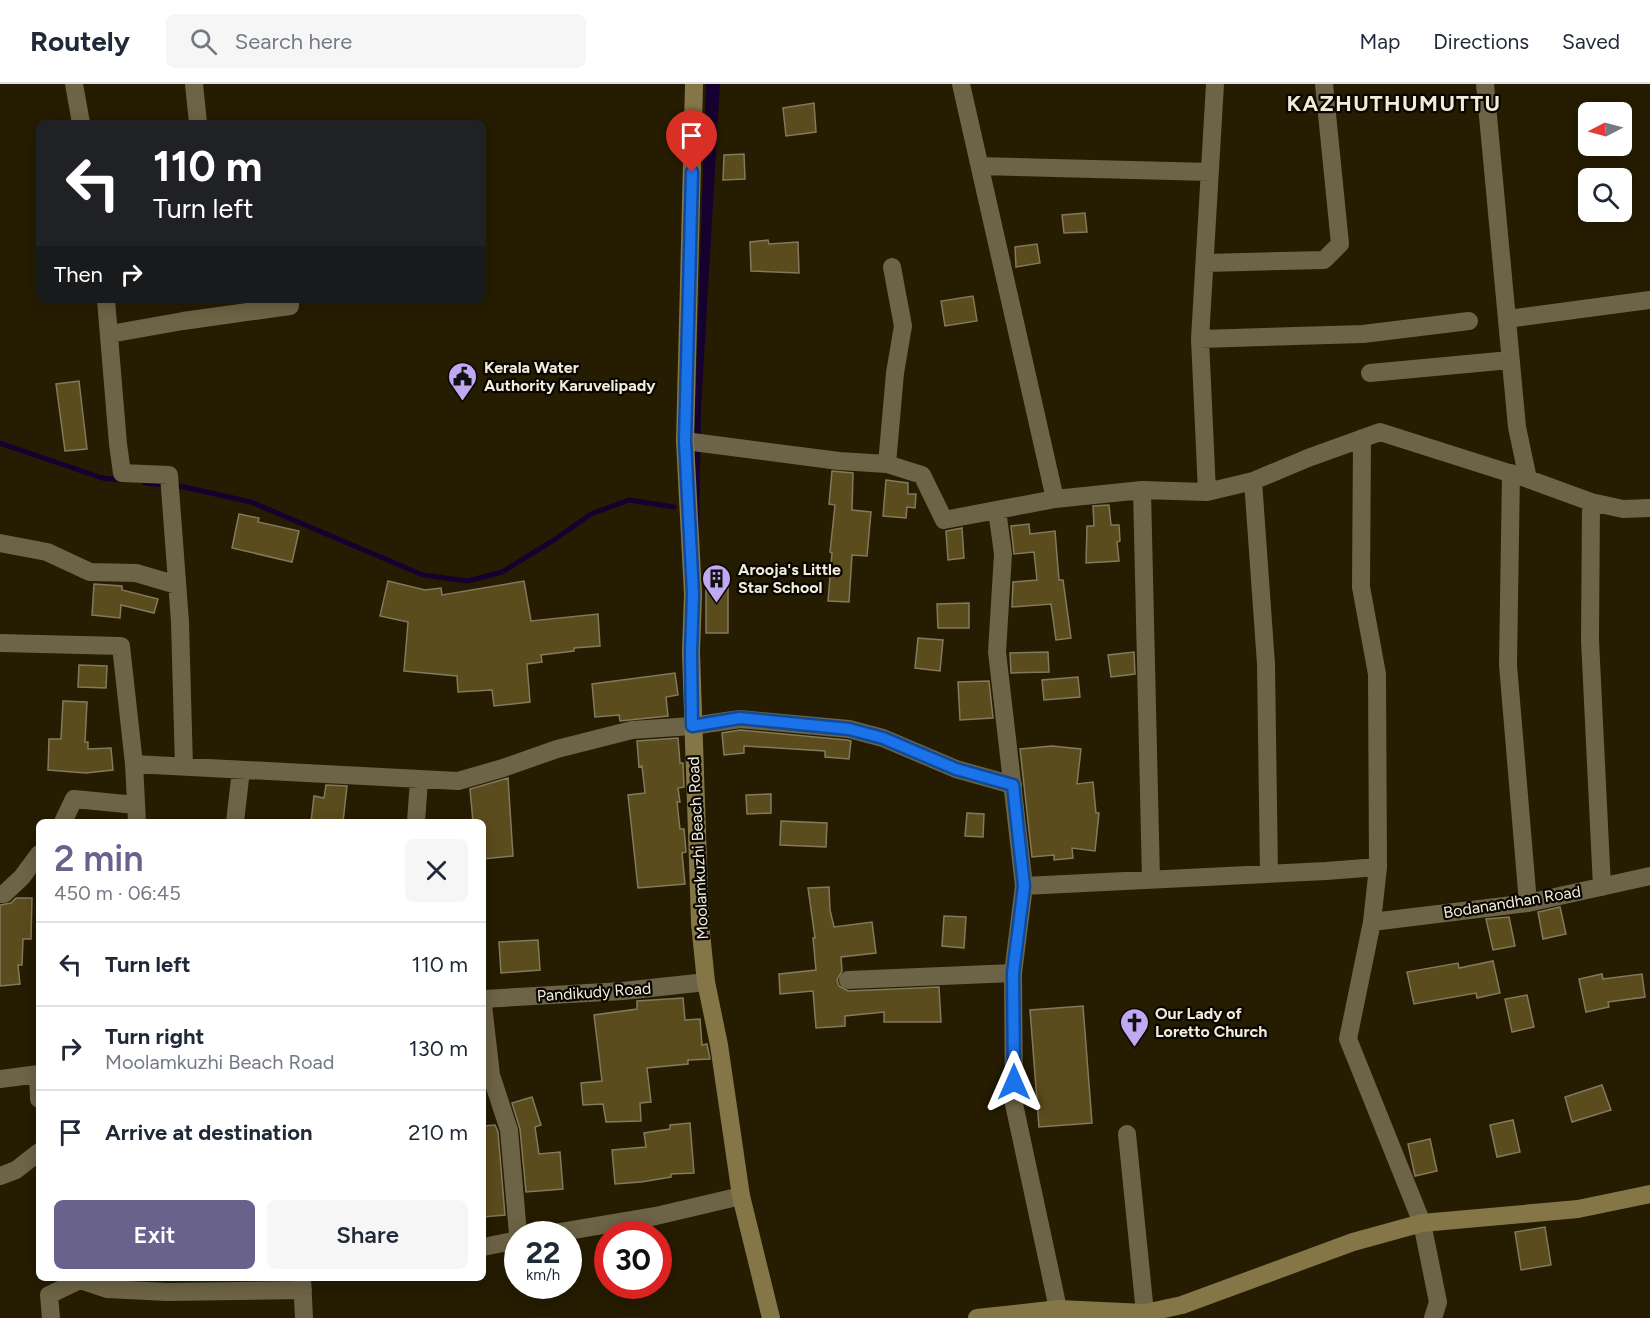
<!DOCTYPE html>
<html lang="en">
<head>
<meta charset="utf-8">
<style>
	:root { --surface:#fff; --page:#f6f6f7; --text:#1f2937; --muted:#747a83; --line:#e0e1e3; --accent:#68628c }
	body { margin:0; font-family:Figtree,sans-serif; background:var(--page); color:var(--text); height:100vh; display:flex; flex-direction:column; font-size:22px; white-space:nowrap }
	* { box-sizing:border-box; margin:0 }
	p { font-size:20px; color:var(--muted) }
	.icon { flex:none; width:33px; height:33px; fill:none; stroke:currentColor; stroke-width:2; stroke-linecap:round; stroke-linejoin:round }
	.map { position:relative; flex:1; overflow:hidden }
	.sheet { position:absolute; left:36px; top:735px; width:450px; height:462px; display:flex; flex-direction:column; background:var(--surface); border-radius:9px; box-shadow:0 3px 15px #0003 }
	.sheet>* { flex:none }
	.banner { position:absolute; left:36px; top:36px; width:450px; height:183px; border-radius:9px; box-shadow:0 3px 15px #0003; background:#202124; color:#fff; overflow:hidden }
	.needle { width:39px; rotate:264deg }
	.controls { position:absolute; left:1578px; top:18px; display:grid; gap:12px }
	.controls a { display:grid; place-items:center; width:54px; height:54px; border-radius:9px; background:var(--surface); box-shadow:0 3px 15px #0003; font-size:30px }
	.speed { position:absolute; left:504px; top:1137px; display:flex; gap:12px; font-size:30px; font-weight:700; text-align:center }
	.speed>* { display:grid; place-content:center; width:78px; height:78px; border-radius:50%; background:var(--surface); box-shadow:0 3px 15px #0003; line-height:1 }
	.speed small { font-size:15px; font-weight:400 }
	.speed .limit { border:9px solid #d22; background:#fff; color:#111 }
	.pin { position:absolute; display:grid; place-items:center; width:51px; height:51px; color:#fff; margin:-62px -26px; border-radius:50% 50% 50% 0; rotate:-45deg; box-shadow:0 0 6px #0007 }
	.pin .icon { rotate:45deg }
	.me { position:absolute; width:66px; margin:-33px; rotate:0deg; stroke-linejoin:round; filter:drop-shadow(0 0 4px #0008) }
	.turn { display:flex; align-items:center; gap:21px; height:126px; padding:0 18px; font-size:27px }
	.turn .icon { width:78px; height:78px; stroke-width:2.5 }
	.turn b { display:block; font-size:42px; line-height:51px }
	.then { display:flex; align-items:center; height:57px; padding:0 18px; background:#0003; gap:12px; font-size:22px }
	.round { display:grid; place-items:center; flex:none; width:63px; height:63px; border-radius:9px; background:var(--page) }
	.overview { display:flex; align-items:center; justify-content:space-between; height:102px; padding:0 18px }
	h1 { font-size:36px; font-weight:600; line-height:45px; color:var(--accent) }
	.action { display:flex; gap:12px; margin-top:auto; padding:12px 18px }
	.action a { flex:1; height:69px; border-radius:9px; background:var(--accent); color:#fff; font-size:24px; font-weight:600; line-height:69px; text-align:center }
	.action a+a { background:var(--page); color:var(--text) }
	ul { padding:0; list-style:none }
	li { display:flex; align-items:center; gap:18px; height:84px; padding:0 18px; border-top:2px solid var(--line) }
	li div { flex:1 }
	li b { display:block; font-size:22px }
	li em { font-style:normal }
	header { display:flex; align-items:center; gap:36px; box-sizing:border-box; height:84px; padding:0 30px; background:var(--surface); border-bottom:2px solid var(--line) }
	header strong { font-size:28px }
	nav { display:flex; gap:33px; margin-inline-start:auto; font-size:21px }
	.search { width:420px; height:54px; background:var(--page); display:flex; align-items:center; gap:15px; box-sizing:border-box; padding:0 21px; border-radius:9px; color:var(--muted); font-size:22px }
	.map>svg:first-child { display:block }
	.water { fill:#16002f }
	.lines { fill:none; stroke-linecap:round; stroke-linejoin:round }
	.stream { stroke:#16002f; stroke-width:5 }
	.building { fill:#5b4c1d; stroke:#83795c; stroke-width:1.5 }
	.street { stroke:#6d6346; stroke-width:18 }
	.secondary { stroke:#857647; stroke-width:18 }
	.route-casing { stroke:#114b97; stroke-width:15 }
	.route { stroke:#1a73e8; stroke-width:10 }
	.labels { text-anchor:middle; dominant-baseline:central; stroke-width:4.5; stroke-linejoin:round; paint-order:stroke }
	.poi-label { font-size:16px; font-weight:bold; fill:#f1ecdc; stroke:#0a0701; text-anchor:start }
	.street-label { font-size:16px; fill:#f1ecdc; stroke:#0a0701 }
	.district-label { font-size:22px; font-weight:bold; letter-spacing:1.5px; fill:#f1ecdc; stroke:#0a0701 }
</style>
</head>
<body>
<header>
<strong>Routely</strong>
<div class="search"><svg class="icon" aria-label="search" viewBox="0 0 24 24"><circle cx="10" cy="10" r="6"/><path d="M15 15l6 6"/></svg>Search here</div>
<nav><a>Map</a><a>Directions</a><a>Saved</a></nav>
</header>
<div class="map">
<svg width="1650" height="1234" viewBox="0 0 1650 1234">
	<rect width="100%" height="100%" fill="#251c01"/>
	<path class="water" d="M706,0H720L701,324L696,630L690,426L695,332Z"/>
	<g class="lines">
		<path class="stream" d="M0,359L102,394L121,396
			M145,399L184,403L251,418L423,491L468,497L502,488L554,456L591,430L629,416L674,423"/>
	</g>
	<path class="building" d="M814,19L816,48L786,52L783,24Z
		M744,70L745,95L723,96L724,71Z
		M1085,129L1087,148L1064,149L1062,131Z
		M768,156L769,160L798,158L799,189L751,187L750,158Z
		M1037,160L1040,179L1016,183L1015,163Z
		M973,212L977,237L945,242L941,217Z
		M79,297L87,365L65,367L56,300Z
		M832,387L853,389L852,426L871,428L867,472L852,471L849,518L828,517L832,469L830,468L835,421L829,420Z
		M886,396L908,399V410H916L915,424L907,423L906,434L883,432Z
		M1109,421L1111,441H1119L1120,457L1117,458L1119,477L1086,479L1087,442H1094L1093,422Z
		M239,430L259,434L258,438L299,447L292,478L232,464Z
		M1029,440L1030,450L1055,447L1059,496H1063L1071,554L1056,556L1051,520L1012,523L1013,498L1037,496L1034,468L1014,470L1011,442Z
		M962,444L964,474L948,476L946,447Z
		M706,491H728V549H706Z
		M388,497L425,506L441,504L442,511L524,497L531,537L598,530L600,562L574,564V567L541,571L542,578L527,580L530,618L494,622L492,606L458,608L457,592L404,587L408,538L380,532Z
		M94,500L122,502V506L158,515L154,529L121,521L120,534L92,531Z
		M969,519V544H938L937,520Z
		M918,554L943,556L940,587L915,584Z
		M1048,568L1049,588L1011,589L1010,569Z
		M1134,568L1135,590L1111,593L1108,571Z
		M79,581L107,582L106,604L78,603Z
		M675,589L678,611L666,613L668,632L620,637L619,631L595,633L592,600Z
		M1078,593L1080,613L1044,616L1042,596Z
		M989,597L993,634L960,636L958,598Z
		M63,617L87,618L85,658H88V665L111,664L113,686L86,689L48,686L49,655H61Z
		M740,646L847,656L851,657L849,675L825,673V667L744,662V669L724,671L722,649Z
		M678,654L680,679H683L684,703L678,704L680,718H677L680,745H684L686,768L682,769L685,800L638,804L628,711L645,709L642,682L639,683L637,657Z
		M1052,662L1081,665L1077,700L1093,698L1096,729H1099L1095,767L1072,764L1073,774L1054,776V771L1032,773L1020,665Z
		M508,694L513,772L483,775V738H473L470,705Z
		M326,701L347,702L343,738H311L314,712L324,714Z
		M771,710V729L747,730L746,711Z
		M967,729L984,730L983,753L965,752Z
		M781,737L827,739L826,763L780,761Z
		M829,803L830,826L834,843L872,838L876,869L841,873L842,887L837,896L839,902L848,907L939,903L941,938H884V928L845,932V942L816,944L813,907L780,910L779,890L816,886L813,854H815L808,804Z
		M16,814H32L31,855H23L22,881H18L20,900L0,902V821L11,819Z
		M1560,823L1566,850L1543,855L1538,828Z
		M944,832L966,833L964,864L942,862Z
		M1509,833L1515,862L1493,866L1486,835Z
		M538,856L540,886L501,889L499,858Z
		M1493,877L1500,909L1477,914L1476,909L1414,920L1407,888L1458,879L1459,884Z
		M1602,890L1603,895L1642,890L1645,913L1608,918L1609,923L1586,928L1579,895Z
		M1527,911L1534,943L1512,948L1505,915Z
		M683,914L685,936L700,935L702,961L707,960L710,975L688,976V980L647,984L651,1018L640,1019L641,1037L606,1038L603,1020L583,1021L581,999L602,997L594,931L637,925V917Z
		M1083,922L1092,1039L1039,1043L1030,926Z
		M1602,1001L1611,1026L1572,1038L1565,1013Z
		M532,1013L541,1041L535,1043L539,1070L560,1068L563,1105L526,1108L520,1045L512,1019Z
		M1513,1036L1520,1068L1497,1073L1490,1041Z
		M690,1039L694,1089L671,1090V1093L641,1098L615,1100L612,1066L646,1063L644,1049L670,1045V1041Z
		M495,1041L498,1048L505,1131L483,1133V1042Z
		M1430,1055L1437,1087L1415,1092L1408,1060Z
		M1545,1143L1551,1181L1521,1186L1515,1148Z"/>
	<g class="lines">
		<path class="street" d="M74,0L81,39
			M194,0L198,39
			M961,0L1055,415
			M1485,0L1517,343L1528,395
			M980,82L1210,88
			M1205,179L1324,176L1340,160L1324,0
			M106,216L118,360L122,389L169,391L180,538L184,683
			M1507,235L1650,216
			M110,250L183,237L290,222V216
			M1200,255L1363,250L1469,237
			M1370,289L1510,276
			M1362,354L1361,503L1377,590L1378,783L1372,838L1348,955L1422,1139L1438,1218L1433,1234
			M685,357L839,377L887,380L922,391L944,436L1055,415L1142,406L1207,408L1253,397L1308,374L1380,348L1528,395L1591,418L1623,425L1650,424
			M887,380L895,289L903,242L892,183
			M1511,389L1508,581L1528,819
			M1253,397L1266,580L1269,790
			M1142,406L1151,796
			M1207,408L1200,255L1215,0
			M1591,418L1590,556L1602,803
			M997,426L1003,470L997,568L1024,802L1013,889L1014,1020L1060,1234
			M0,459L47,468L90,488L136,489L177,501
			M0,559L121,562L134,680L137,738
			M134,680L458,697L503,684L557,665L632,646L692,642L740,635L849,645L883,654L956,685L1013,701
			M63,738L74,715L136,721
			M235,738L241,686
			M416,738L419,696
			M1024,802L1326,787L1378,783
			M0,810H4L22,793L39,770
			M1372,838L1528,819L1650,792
			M848,896L1013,889
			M483,915L623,907L706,898
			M483,921L491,991L509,1046L518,1150
			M38,990L39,1015
			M0,995L39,990
			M1127,1050L1145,1229
			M0,1092L16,1086L39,1068
			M549,1150L656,1132L741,1112
			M483,1163L518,1156
			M302,1194L304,1234
			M51,1234L49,1211L80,1196L107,1205L167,1208L303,1206"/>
		<path class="secondary" d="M694,0L685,357L693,510L691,568L700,839L706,898L719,961L741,1112L771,1234
			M977,1234L1059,1225L1145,1229L1182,1221L1353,1158L1422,1139L1578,1125L1650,1110"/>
	</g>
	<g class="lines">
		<defs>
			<path id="route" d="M692,88L685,357L693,510L691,568L692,642L740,634L849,645L883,654L956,685L1013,701L1024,802L1013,889L1014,998"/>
		</defs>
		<use href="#route" class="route-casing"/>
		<use href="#route" class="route"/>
	</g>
	<defs>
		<symbol id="civic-pin" viewBox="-11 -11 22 30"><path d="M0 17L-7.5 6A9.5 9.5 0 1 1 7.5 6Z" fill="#c1a8f3" stroke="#0a0701"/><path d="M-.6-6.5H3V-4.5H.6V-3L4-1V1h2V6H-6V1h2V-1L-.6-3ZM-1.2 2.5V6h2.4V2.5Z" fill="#111"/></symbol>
		<symbol id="building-pin" viewBox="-11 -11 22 30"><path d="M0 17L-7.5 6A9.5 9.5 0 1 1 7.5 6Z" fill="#c1a8f3" stroke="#0a0701"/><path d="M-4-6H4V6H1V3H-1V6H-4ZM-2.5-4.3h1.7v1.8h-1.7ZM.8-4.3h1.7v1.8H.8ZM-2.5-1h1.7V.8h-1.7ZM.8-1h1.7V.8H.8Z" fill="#111"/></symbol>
		<symbol id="church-pin" viewBox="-11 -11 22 30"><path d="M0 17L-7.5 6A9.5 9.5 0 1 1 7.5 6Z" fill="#c1a8f3" stroke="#0a0701"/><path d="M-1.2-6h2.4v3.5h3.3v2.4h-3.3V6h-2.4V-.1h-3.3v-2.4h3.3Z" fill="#111"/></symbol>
	</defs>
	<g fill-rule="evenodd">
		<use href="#civic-pin" x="446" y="276" width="33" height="45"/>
		<use href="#building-pin" x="700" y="478" width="33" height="45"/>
		<use href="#church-pin" x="1118" y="922" width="33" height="45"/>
	</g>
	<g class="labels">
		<g class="poi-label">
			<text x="484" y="283">Kerala Water<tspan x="484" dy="18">Authority Karuvelipady</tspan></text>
			<text x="738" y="485">Arooja's Little<tspan x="738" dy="18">Star School</tspan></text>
			<text x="1155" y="929">Our Lady of<tspan x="1155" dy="18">Loretto Church</tspan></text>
		</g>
		<g class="street-label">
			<text transform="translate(698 764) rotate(-93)">Moolamkuzhi Beach Road</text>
			<text transform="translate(1512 818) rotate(-9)">Bodanandhan Road</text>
			<text transform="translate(594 908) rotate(-4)">Pandikudy Road</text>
		</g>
		<g class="district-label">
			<text x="1394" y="19">KAZHUTHUMUTTU</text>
		</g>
	</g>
</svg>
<div class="controls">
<a><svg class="needle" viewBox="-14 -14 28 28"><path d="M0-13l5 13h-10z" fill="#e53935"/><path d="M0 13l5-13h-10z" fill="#747a83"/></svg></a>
<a><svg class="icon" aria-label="search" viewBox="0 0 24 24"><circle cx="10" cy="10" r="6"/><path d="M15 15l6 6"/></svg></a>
</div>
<div class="speed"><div>22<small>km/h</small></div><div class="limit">30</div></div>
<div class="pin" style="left:692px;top:88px;background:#d93025"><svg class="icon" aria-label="arrive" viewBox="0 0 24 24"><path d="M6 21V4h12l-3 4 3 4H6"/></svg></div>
<svg class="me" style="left:1014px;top:998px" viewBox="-20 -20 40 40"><path d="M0-17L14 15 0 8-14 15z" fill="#1a73e8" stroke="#fff" stroke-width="4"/></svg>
<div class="banner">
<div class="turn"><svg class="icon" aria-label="left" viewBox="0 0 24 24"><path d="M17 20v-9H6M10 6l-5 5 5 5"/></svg><div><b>110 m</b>Turn left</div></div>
<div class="then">Then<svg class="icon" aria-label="right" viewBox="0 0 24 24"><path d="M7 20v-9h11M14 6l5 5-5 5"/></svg></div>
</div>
<section class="sheet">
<div class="overview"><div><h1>2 min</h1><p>450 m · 06:45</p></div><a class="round"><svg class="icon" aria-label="close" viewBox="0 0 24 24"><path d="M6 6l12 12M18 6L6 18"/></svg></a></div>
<ul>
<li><svg class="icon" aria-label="left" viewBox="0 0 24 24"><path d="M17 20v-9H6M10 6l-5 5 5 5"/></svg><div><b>Turn left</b></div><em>110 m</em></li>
<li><svg class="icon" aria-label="right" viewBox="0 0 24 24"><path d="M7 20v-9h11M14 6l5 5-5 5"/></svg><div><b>Turn right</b><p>Moolamkuzhi Beach Road</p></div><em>130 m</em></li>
<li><svg class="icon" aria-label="arrive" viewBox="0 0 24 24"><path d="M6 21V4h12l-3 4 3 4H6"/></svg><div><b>Arrive at destination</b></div><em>210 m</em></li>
</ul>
<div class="action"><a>Exit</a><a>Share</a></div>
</section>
</div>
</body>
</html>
